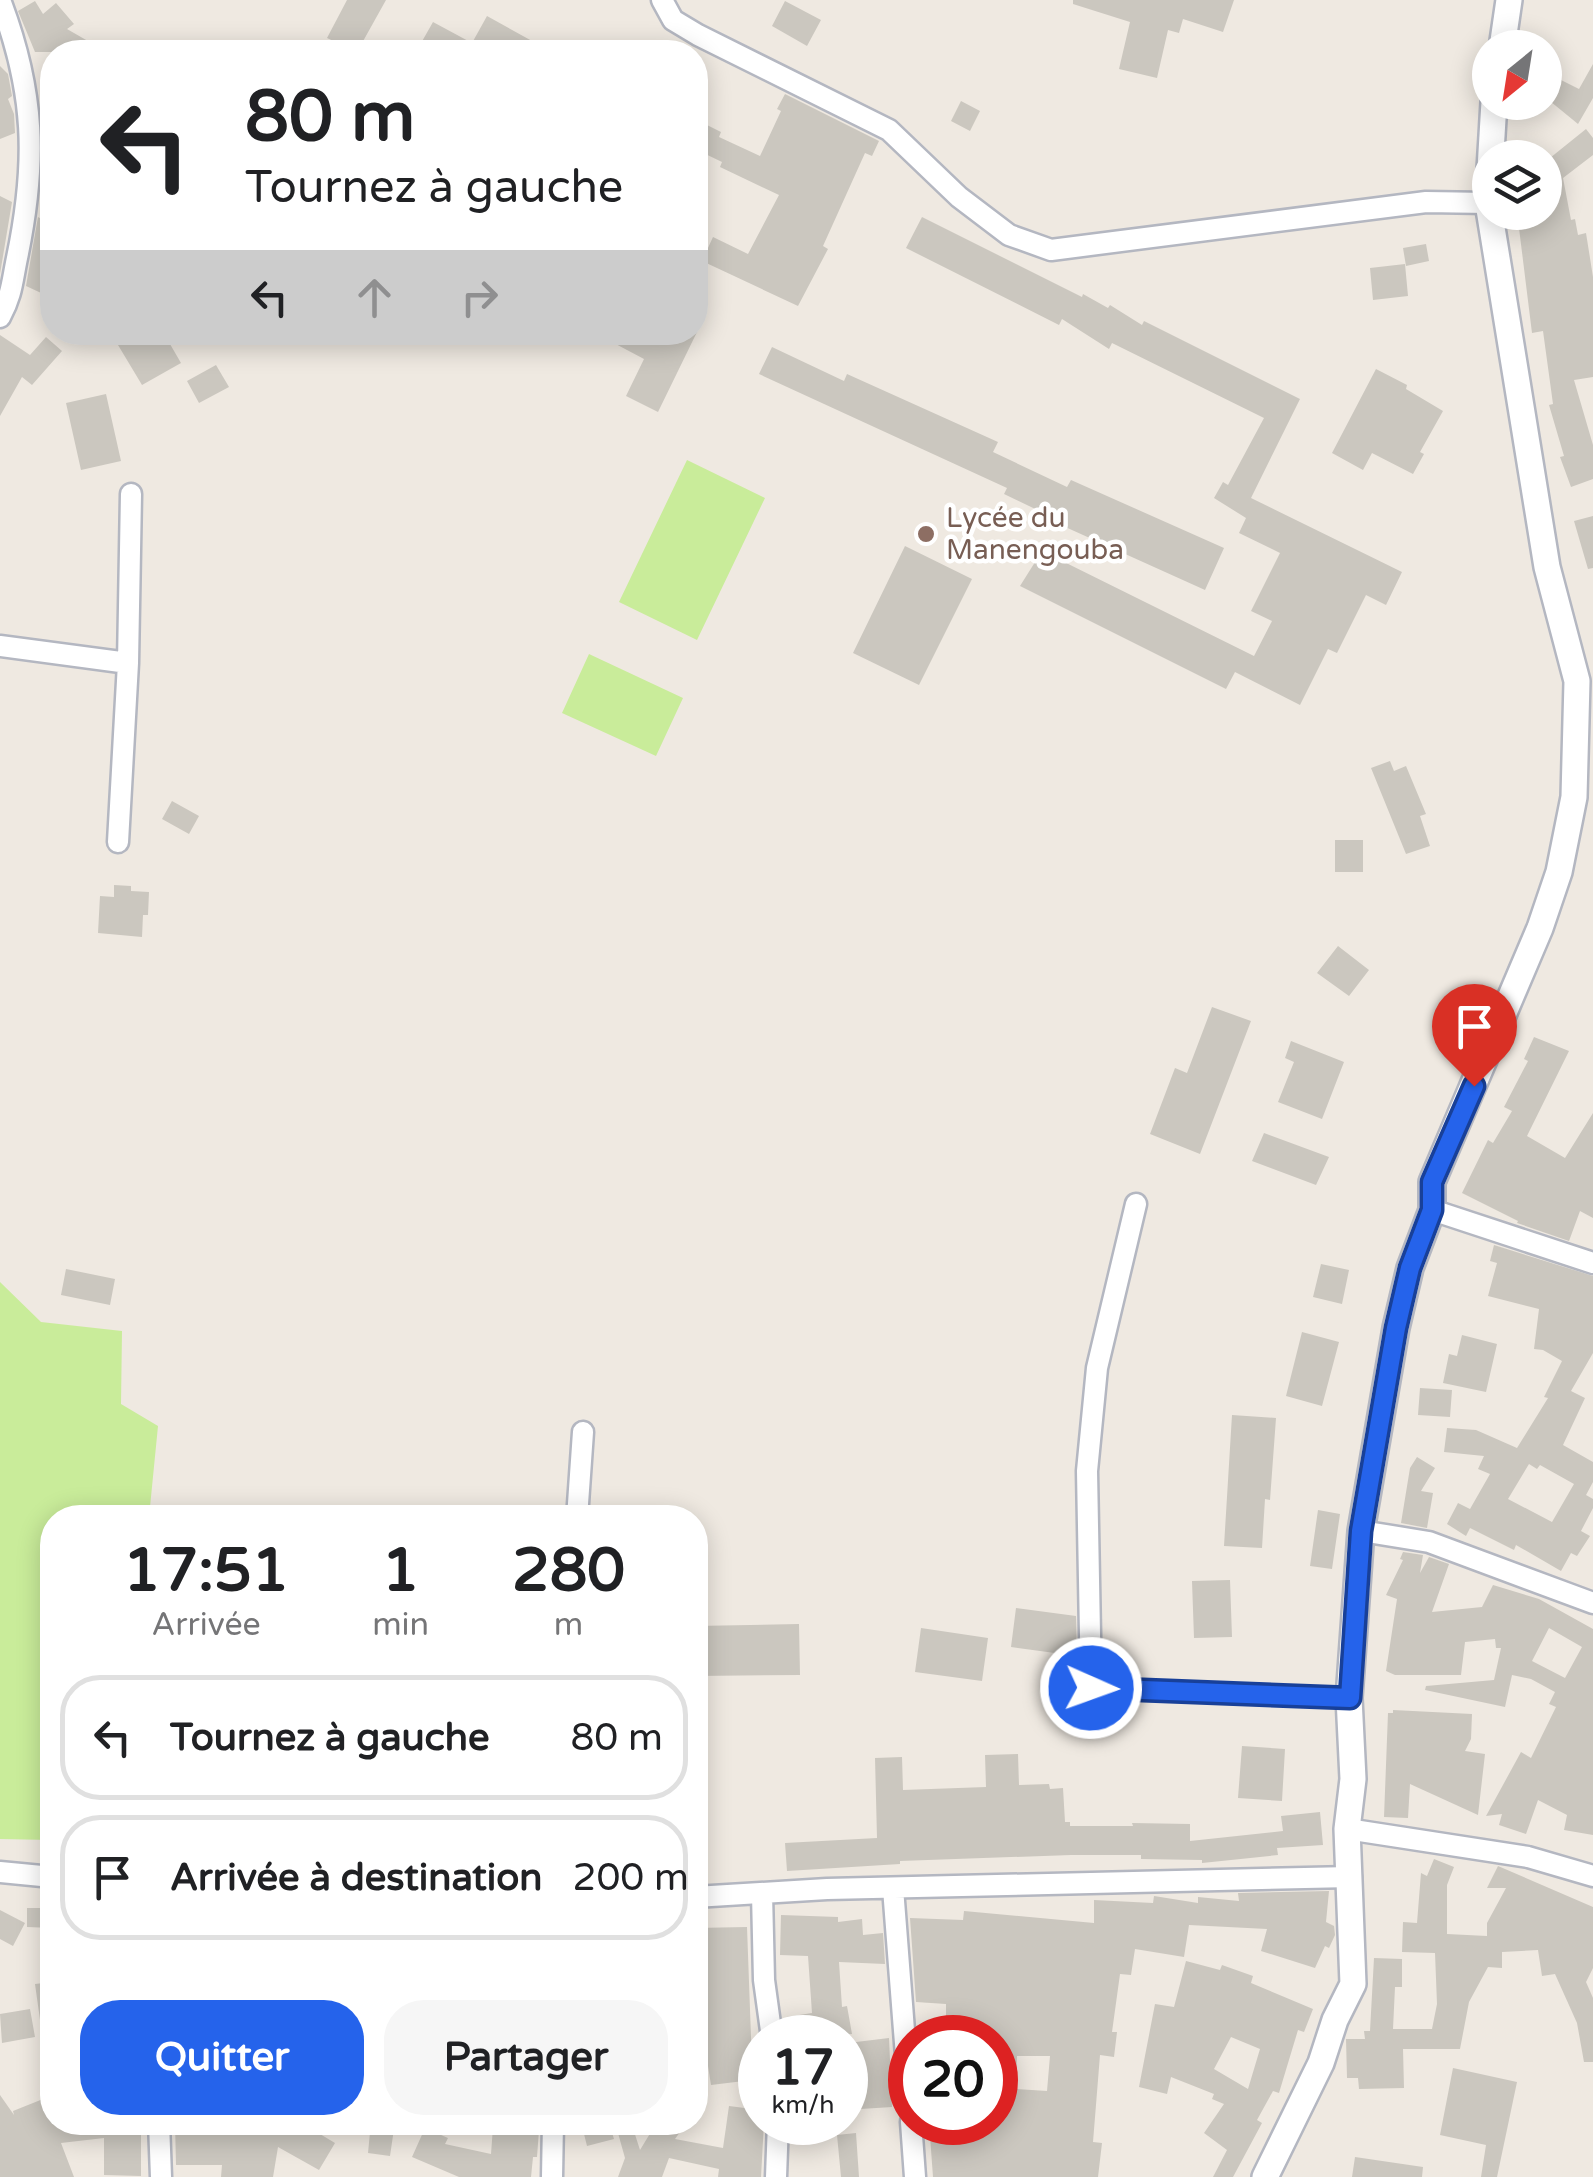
<!DOCTYPE html>
<html lang="fr">
<head>
<meta charset="utf-8">
<style>
	:root { --surface:#fff; --page:#f6f6f6; --text:#202124; --muted:#757577; --line:#e0e0e0; --accent:#2563eb }
	body { margin:0; font-family:"Varela Round",sans-serif; background:var(--page); color:var(--text); height:100vh; display:flex; flex-direction:column; font-size:38px; white-space:nowrap }
	* { box-sizing:border-box; margin:0 }
	p { font-size:32px; color:var(--muted) }
	.icon { flex:none; width:55px; height:55px; fill:none; stroke:currentColor; stroke-width:2; stroke-linecap:round; stroke-linejoin:round }
	.map { position:relative; flex:1; overflow:hidden }
	.panel { position:absolute; left:40px; top:1505px; width:668px; height:630px; display:flex; flex-direction:column; background:var(--surface); border-radius:40px; box-shadow:0 5px 25px #0003 }
	.panel>* { flex:none }
	.top-card { position:absolute; left:40px; top:40px; width:668px; height:305px; border-radius:40px; box-shadow:0 5px 25px #0003; background:#fff; color:var(--text); overflow:hidden }
	.needle { width:65px; rotate:210deg }
	.buttons { position:absolute; left:1472px; top:30px; display:grid; gap:20px }
	.buttons a { display:grid; place-items:center; width:90px; height:90px; border-radius:50%; background:var(--surface); box-shadow:0 5px 25px #0003; font-size:50px }
	.speed { position:absolute; left:738px; top:2015px; display:flex; gap:20px; font-size:50px; font-weight:700; text-align:center }
	.speed>* { display:grid; place-content:center; width:130px; height:130px; border-radius:50%; background:var(--surface); box-shadow:0 5px 25px #0003; line-height:1 }
	.speed small { font-size:25px; font-weight:400 }
	.speed .limit { border:15px solid #d22; background:#fff; color:#111 }
	.pin { position:absolute; display:grid; place-items:center; width:85px; height:85px; color:#fff; margin:-102px -42px; border-radius:50% 50% 50% 0; rotate:-45deg; box-shadow:0 0 10px #0007 }
	.pin .icon { rotate:45deg }
	.me { position:absolute; width:110px; margin:-55px; rotate:92deg; stroke-linejoin:round; filter:drop-shadow(0 0 8px #0008) }
	.turn { display:flex; align-items:center; gap:35px; height:210px; padding:0 40px; font-size:45px }
	.turn .icon { width:130px; height:130px; stroke-width:2.5 }
	.turn b { display:block; font-size:70px; line-height:85px }
	.lanes { display:flex; align-items:center; height:95px; padding:0 40px; background:#0003; justify-content:center; gap:50px; direction:ltr }
	.lanes .off { opacity:.35 }
	.eta { display:flex; justify-content:space-evenly; align-items:center; height:170px; text-align:center }
	.eta b { font-size:60px; font-weight:700; line-height:70px }
	.cta { display:flex; gap:20px; margin-top:auto; padding:20px 40px }
	.cta a { flex:1; height:115px; border-radius:40px; background:var(--accent); color:#fff; font-size:40px; font-weight:700; line-height:115px; text-align:center }
	.cta a+a { background:var(--page); color:var(--text) }
	ul { padding:0; list-style:none }
	li { display:flex; align-items:center; gap:30px; height:125px; margin:0 20px 15px; padding:0 20px; border:5px solid var(--line); border-radius:40px }
	li div { flex:1 }
	li b { display:block; font-size:38px }
	li em { font-style:normal }
	.map>svg:first-child { display:block }
	.pitch { fill:#c9ec9a }
	.building { fill:#cbc7bf; fill-rule:evenodd }
	.lines { fill:none; stroke-linecap:round; stroke-linejoin:round }
	.service-casing { stroke:#b4b7c1; stroke-width:15 }
	.minor-casing { stroke:#b4b7c1; stroke-width:25 }
	.tertiary-casing { stroke:#b4b7c1; stroke-width:30 }
	.service { stroke:#fff; stroke-width:10 }
	.minor { stroke:#fff; stroke-width:20 }
	.tertiary { stroke:#fff; stroke-width:25 }
	.route-casing { stroke:#184099; stroke-width:25 }
	.route { stroke:#2563eb; stroke-width:18 }
	.education-dot { fill:#8d6e63; stroke:#fff; stroke-width:4 }
	.labels { text-anchor:middle; dominant-baseline:central; stroke-width:9; stroke-linejoin:round; paint-order:stroke }
	.education-label { font-size:28px; fill:#785e54; stroke:#fff; text-anchor:start }
</style>
</head>
<body>
<div class="map">
<svg width="1593" height="2177" viewBox="0 0 1593 2177">
	<rect width="100%" height="100%" fill="#efe9e1"/>
	<path class="pitch" d="M687,460L765,498L697,640L619,602Z
		M589,654L683,698L656,756L562,713Z
		M0,1282L41,1322L122,1331L121,1404L158,1426L149,1517L52,1518V1840L0,1839Z"/>
	<path class="building" d="M347,0H386L357,52L327,38Z
		M1073,0H1234L1223,32L1183,19L1179,33L1168,30L1157,78L1119,69L1130,22L1073,4Z
		M35,1L43,14L56,3L74,24L67,29L107,52H35L18,11Z
		M785,1L821,20L807,46L772,26Z
		M487,16L552,52H416L433,22L472,43Z
		M1593,64V98L1578,124L1545,97V72L1579,89Z
		M0,66L8,74L12,96L8,99L14,114L15,133L0,139Z
		M785,94L879,141L872,156L865,153L823,246L828,249L798,306L702,261L713,237L748,254L779,195L720,167L722,162L695,149V119L721,132L719,137L760,156L781,111L777,109Z
		M961,101L980,111L970,131L951,121Z
		M1586,129L1593,138V155L1563,178L1571,220L1575,219L1578,235L1586,233L1593,277V377L1574,380L1593,445V479L1571,487L1560,457L1564,456L1549,405L1553,404L1543,331L1532,333L1517,212H1545V162Z
		M0,196L12,202L0,274Z
		M38,217L52,225V298L26,286Z
		M922,217L1082,297L1083,294L1108,308L1110,305L1142,325L1144,321L1300,399L1251,498L1402,572L1386,605L1366,595L1337,653L1328,649L1300,705L1235,672L1226,689L1020,586L1042,551L1254,656L1272,621L1251,611L1280,553L1239,533L1246,518L1214,498L1223,482L1228,485L1264,418L1112,343L1109,349L1062,319L1059,325L906,248Z
		M1426,244L1429,261L1406,266L1403,248Z
		M1405,264L1408,296L1373,300L1370,268Z
		M140,332H163L181,363L142,385L118,345Z
		M593,332H697L658,412L626,396L644,359Z
		M0,335L30,355L46,337L62,351L32,385L22,377L0,416Z
		M772,347L844,381L847,374L998,442L993,452L1067,487L1071,480L1224,548L1205,590L1052,521L1054,518L1004,494L1007,488L759,374Z
		M216,365L229,387L199,403L187,381Z
		M1376,369L1407,385L1406,389L1443,411L1420,452L1424,454L1413,474L1372,453L1363,470L1332,453Z
		M106,394L121,461L81,470L66,403Z
		M1593,516V568L1588,569L1574,521Z
		M905,546L972,579L919,685L853,653Z
		M1390,761L1394,771L1406,766L1426,814L1420,816L1430,846L1406,854L1371,768Z
		M172,801L199,816L189,834L162,819Z
		M1335,840H1363V872H1335Z
		M114,885L131,886V891L149,892L148,915H143L142,937L98,933L100,896L114,897Z
		M1338,946L1369,970L1349,996L1317,973Z
		M1212,1007L1251,1021L1200,1154L1150,1134L1175,1068L1187,1073Z
		M1534,1037L1569,1051L1527,1136L1565,1158L1593,1113V1218L1580,1211L1569,1241L1517,1223L1518,1221L1462,1193L1488,1140L1493,1143L1512,1111L1504,1107L1528,1061L1524,1059Z
		M1291,1041L1344,1062L1322,1119L1278,1102L1294,1062L1285,1058Z
		M1264,1133L1329,1157L1316,1185L1252,1161Z
		M1494,1245L1593,1276V1353L1571,1391L1585,1398L1563,1445L1593,1462V1482L1586,1495L1593,1499V1508L1581,1531L1590,1536L1577,1556L1571,1553L1561,1571L1516,1545L1514,1550L1470,1528L1466,1536L1447,1524L1458,1503L1470,1509L1490,1474L1478,1469L1484,1456L1444,1452L1447,1428L1476,1430L1517,1448L1548,1398L1544,1397L1562,1361L1543,1350L1534,1349L1539,1309L1488,1296L1497,1263L1490,1261ZM1529,1464L1537,1469L1540,1465L1574,1484L1552,1522L1508,1499Z
		M1321,1264L1349,1270L1342,1304L1313,1297Z
		M66,1269L115,1279L110,1305L61,1295Z
		M1302,1332L1339,1342L1322,1406L1286,1396Z
		M1462,1335L1497,1344L1486,1392L1443,1383L1449,1354L1457,1356Z
		M1420,1388L1452,1390L1450,1417L1418,1415Z
		M1232,1415L1276,1418L1270,1500L1265,1499L1262,1548L1224,1546Z
		M1417,1457L1435,1468L1421,1491L1433,1493L1427,1528L1401,1523L1410,1468Z
		M1318,1510L1340,1514L1332,1569L1310,1566Z
		M1403,1552L1423,1555L1420,1573L1429,1557L1449,1564L1432,1612L1482,1607L1493,1585L1539,1599L1593,1629V1835L1564,1830L1567,1815L1538,1800L1526,1834L1499,1825L1502,1814L1486,1816L1521,1752L1531,1758L1556,1707L1549,1704L1555,1692L1531,1679L1512,1675L1505,1707L1425,1690L1426,1686L1494,1680L1501,1648H1496L1495,1639L1465,1642L1461,1675H1395L1386,1671L1397,1599L1386,1595L1403,1560L1400,1559ZM1549,1628L1582,1647L1565,1678L1532,1661Z
		M1230,1580L1232,1637L1194,1638L1192,1581Z
		M1016,1608L1076,1616L1077,1656L1011,1647Z
		M799,1624L800,1675L695,1676V1626Z
		M921,1628L988,1638L982,1681L915,1672Z
		M1393,1710L1472,1714L1471,1739L1465,1751L1485,1754L1478,1815L1410,1784L1408,1818L1384,1817L1388,1713H1393Z
		M1242,1746L1285,1749L1282,1801L1238,1798Z
		M1018,1754L1019,1785L1049,1784L1050,1789L1063,1788L1065,1822H1070V1826H1133L1132,1823L1190,1824V1841L1283,1831L1281,1816L1320,1812L1323,1845L1277,1848L1278,1855L1202,1863V1860L1141,1859V1855H1071L900,1861V1864L787,1871L785,1843L877,1838L875,1758L902,1757L903,1790L986,1787L985,1755Z
		M1434,1859L1454,1867L1447,1885V1934L1487,1936V1923L1506,1888H1487L1498,1866L1593,1907V1968L1586,1982L1593,1998V2062H1584L1577,2023L1555,1974L1542,1976L1538,1950L1502,1952V1968L1488,1967L1469,2002L1460,2049H1403L1404,2088L1359,2089L1358,2078H1347L1346,2039H1365L1364,2031H1370L1374,1958L1402,1959V1987H1395L1393,2029H1432L1437,2004L1435,1953L1402,1952L1403,1922L1417,1923L1421,1873L1427,1876Z
		M1329,1891L1326,1922L1334,1926L1335,1935L1329,1948L1325,1946L1315,1968L1261,1951L1267,1929L1189,1925L1184,1957L1135,1949L1131,1975L1120,1974L1112,2032H1117L1114,2057L1100,2055L1093,2142L1102,2143L1098,2177H933L929,2122H995L1000,2058H995V2038H946V2004L916,2002L910,1918L963,1920L964,1911L1094,1923V1900L1153,1903L1154,1896L1198,1903V1897L1239,1901L1238,1893ZM1017,2056H1050L1047,2091L1016,2089Z
		M27,1908H52V1928L27,1927Z
		M0,1910L25,1923L13,1946L0,1939Z
		M781,1915L838,1917V1922L862,1919L863,1935L883,1933L885,1964L839,1962L842,2007L847,2006L852,2034L791,2038L787,2017L812,2013L808,1956L780,1955Z
		M747,1927L752,2064H760V2079L711,2085L708,2066L695,2071V1928Z
		M1186,1961L1220,1970L1222,1965L1253,1976L1251,1983L1313,2009L1304,2032L1298,2030L1279,2093L1273,2091L1257,2120L1262,2123L1233,2177H1213L1227,2150L1204,2133L1224,2104L1212,2099L1214,2094L1171,2077L1167,2094L1139,2087L1155,2004L1174,2007ZM1231,2037L1260,2049L1248,2089L1214,2069Z
		M52,1982V2033L42,2034L35,1984Z
		M30,2009L35,2037L2,2043L0,2014Z
		M889,2038L892,2107L845,2110V2088L853,2087L848,2043Z
		M1453,2068L1517,2082L1497,2177H1481L1486,2145L1440,2135Z
		M0,2095L14,2115L13,2111L48,2097L52,2109V2122H141V2176L104,2175V2138L61,2143L74,2177H0Z
		M729,2106L760,2110V2122H764L761,2177H718L719,2169L669,2158L662,2177H618L625,2158L616,2126L631,2122L640,2150L657,2122H665L680,2132L675,2139L723,2148Z
		M175,2122H300L335,2143L319,2170L278,2147L273,2177H221L222,2165H176Z
		M371,2122H395L390,2156L368,2153Z
		M609,2123L614,2139L587,2146L583,2130Z
		M493,2127L539,2130L537,2157H533L531,2177H459L412,2157L425,2128L448,2138L445,2144L491,2154Z
		M856,2133L859,2177H841L837,2135Z
		M1355,2157L1423,2167L1422,2177H1352Z"/>
	<g class="lines">
		<defs>
			<path id="service" d="M1091,1689L1348,1698"/>
			<path id="minor" d="M0,0C35,92 37,162 17,258C12,282 12,295 0,317
				M662,0L673,20L698,35L889,130L959,197L1009,235L1051,250L1426,202L1488,203
				M0,646L128,663
				M118,842L128,663L131,494
				M1432,1210L1593,1263
				M577,1518L583,1432
				M1361,1531L1429,1542L1593,1603
				M1091,1689L1087,1471L1097,1368L1136,1204
				M1347,1829L1528,1857L1593,1876
				M0,1872L52,1877
				M893,1888L910,2108
				M762,1893L764,1980L772,2038
				M695,1897L827,1889L1351,1877
				M159,2122L161,2177
				M911,2122L915,2177
				M552,2177L553,2122
				M776,2177L778,2122"/>
			<path id="tertiary" d="M1502,48L1509,0
				M1265,2177L1321,2063L1335,2020L1353,1984L1347,1829L1353,1779L1349,1698L1361,1531L1396,1328L1410,1268L1432,1210V1182L1540,928L1559,872L1574,797L1577,681L1547,567L1488,203L1494,102"/>
		</defs>
		<use href="#service" class="service-casing"/>
		<use href="#minor" class="minor-casing"/>
		<use href="#tertiary" class="tertiary-casing"/>
		<use href="#service" class="service"/>
		<use href="#minor" class="minor"/>
		<use href="#tertiary" class="tertiary"/>
	</g>
	<g class="lines">
		<defs>
			<path id="route" d="M1091,1688L1350,1698L1361,1531L1396,1328L1410,1268L1432,1210V1182L1474,1086"/>
		</defs>
		<use href="#route" class="route-casing"/>
		<use href="#route" class="route"/>
	</g>
	<circle class="education-dot" cx="926" cy="534" r="10"/>
	<g class="labels">
		<g class="education-label">
			<text x="946" y="518">Lycée du<tspan x="946" dy="32">Manengouba</tspan></text>
		</g>
	</g>
</svg>
<div class="buttons">
<a><svg class="needle" viewBox="-14 -14 28 28"><path d="M0-13l5 13h-10z" fill="#e53935"/><path d="M0 13l5-13h-10z" fill="#757577"/></svg></a>
<a><svg class="icon" aria-label="layers" viewBox="0 0 24 24"><path d="M12 4l9 5-9 5-9-5zM3 14l9 5 9-5"/></svg></a>
</div>
<div class="speed"><div>17<small>km/h</small></div><div class="limit">20</div></div>
<div class="pin" style="left:1474px;top:1086px;background:#d93025"><svg class="icon" aria-label="arrive" viewBox="0 0 24 24"><path d="M6 21V4h12l-3 4 3 4H6"/></svg></div>
<svg class="me" style="left:1091px;top:1688px" viewBox="-20 -20 40 40"><circle r="17" fill="#2563eb" stroke="#fff" stroke-width="3"/><path d="M0-11L8 9 0 5-8 9z" fill="#fff"/></svg>
<div class="top-card">
<div class="turn"><svg class="icon" aria-label="left" viewBox="0 0 24 24"><path d="M17 20v-9H6M10 6l-5 5 5 5"/></svg><div><b>80 m</b>Tournez à gauche</div></div>
<div class="lanes"><svg class="icon" aria-label="left" viewBox="0 0 24 24"><path d="M17 20v-9H6M10 6l-5 5 5 5"/></svg><svg class="icon off" aria-label="ahead" viewBox="0 0 24 24"><path d="M12 20V5M6 11l6-6 6 6"/></svg><svg class="icon off" aria-label="right" viewBox="0 0 24 24"><path d="M7 20v-9h11M14 6l5 5-5 5"/></svg></div>
</div>
<section class="panel">
<div class="eta">
<div><b>17:51</b><p>Arrivée</p></div>
<div><b>1</b><p>min</p></div>
<div><b>280</b><p>m</p></div>
</div>
<ul>
<li><svg class="icon" aria-label="left" viewBox="0 0 24 24"><path d="M17 20v-9H6M10 6l-5 5 5 5"/></svg><div><b>Tournez à gauche</b></div><em>80 m</em></li>
<li><svg class="icon" aria-label="arrive" viewBox="0 0 24 24"><path d="M6 21V4h12l-3 4 3 4H6"/></svg><div><b>Arrivée à destination</b></div><em>200 m</em></li>
</ul>
<div class="cta"><a>Quitter</a><a>Partager</a></div>
</section>
</div>
</body>
</html>
